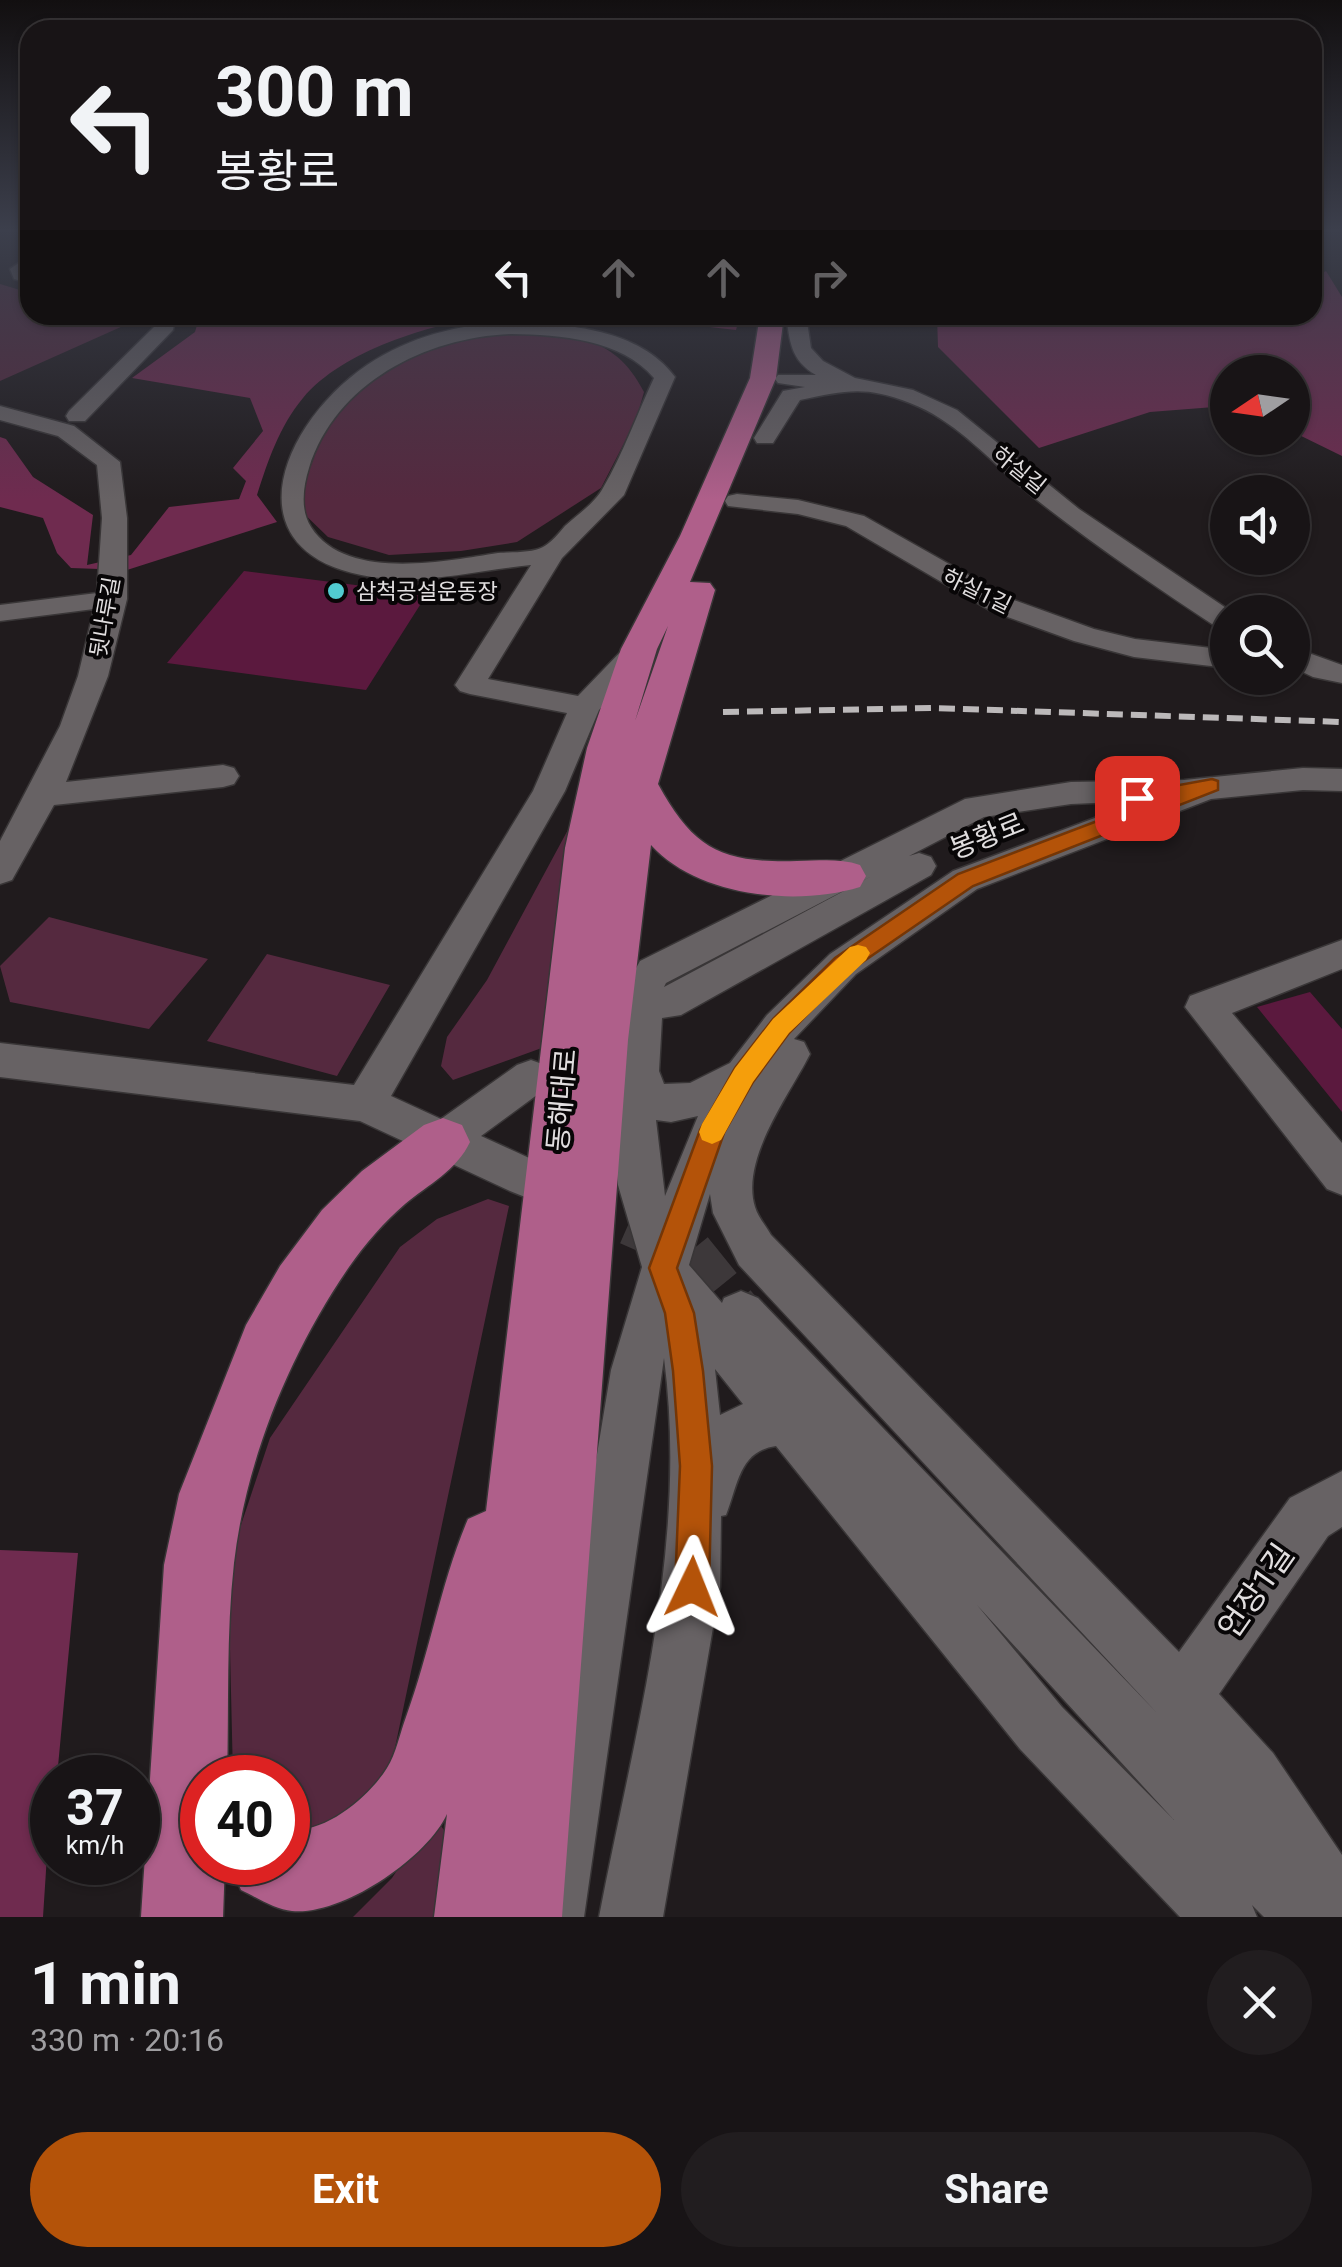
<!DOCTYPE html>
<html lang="en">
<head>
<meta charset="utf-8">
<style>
	:root { --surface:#181416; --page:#211d1f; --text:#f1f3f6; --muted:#9f9ea1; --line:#363335; --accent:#b45309 }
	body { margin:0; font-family:Roboto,"Noto Sans KR",sans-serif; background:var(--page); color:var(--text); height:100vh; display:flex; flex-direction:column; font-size:38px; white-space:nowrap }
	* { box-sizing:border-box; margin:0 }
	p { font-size:32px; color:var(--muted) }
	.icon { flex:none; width:55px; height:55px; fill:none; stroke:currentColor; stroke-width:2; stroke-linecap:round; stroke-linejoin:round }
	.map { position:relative; height:1917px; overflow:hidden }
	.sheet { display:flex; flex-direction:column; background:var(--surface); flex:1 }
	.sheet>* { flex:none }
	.hud { position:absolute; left:20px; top:20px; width:1302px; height:305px; border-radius:30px; box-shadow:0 2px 8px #0004,0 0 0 2px var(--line); background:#181416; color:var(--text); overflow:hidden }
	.needle { width:65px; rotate:257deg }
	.controls { position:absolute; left:1210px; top:355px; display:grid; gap:20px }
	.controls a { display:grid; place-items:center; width:100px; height:100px; border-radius:50%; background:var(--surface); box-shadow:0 2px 8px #0004,0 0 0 2px var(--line); font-size:50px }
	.speed { position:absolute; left:30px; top:1755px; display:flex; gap:20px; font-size:50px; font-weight:700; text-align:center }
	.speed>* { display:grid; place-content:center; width:130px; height:130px; border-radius:50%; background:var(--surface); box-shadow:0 2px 8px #0004,0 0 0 2px var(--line); line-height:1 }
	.speed small { font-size:25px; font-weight:400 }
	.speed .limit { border:15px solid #d22; background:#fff; color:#111 }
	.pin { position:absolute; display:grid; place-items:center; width:85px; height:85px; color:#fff; margin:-42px; border-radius:20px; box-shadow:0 5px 15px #0006 }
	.me { position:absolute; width:110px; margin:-55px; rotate:2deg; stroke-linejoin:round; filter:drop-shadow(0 0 8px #0008) }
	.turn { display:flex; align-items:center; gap:35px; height:210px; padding:0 30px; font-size:45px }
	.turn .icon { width:130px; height:130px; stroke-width:2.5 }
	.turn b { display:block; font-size:70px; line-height:85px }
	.lanes { display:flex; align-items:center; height:95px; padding:0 30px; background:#0003; justify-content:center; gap:50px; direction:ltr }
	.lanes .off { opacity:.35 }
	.round { display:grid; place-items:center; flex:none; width:105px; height:105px; border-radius:52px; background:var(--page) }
	.overview { display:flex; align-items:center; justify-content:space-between; height:170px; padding:0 30px }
	h1 { font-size:60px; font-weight:700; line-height:75px }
	.primary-button { display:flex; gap:20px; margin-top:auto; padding:20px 30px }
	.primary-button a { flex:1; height:115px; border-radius:60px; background:var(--accent); color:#fff; font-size:40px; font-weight:700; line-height:115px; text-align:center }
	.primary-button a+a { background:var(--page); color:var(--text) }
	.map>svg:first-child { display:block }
	.green { fill:#55293f }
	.forest { fill:#6f2b4f }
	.building { fill:#5b193e }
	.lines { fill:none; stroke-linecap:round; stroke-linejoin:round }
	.minor-tunnel { stroke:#3d383a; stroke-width:46; stroke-dasharray:46 22; stroke-linecap:butt }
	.minor-casing { stroke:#393637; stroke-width:3 }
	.major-casing { stroke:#393637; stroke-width:3 }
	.minor { fill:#676264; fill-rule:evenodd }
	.major { fill:#af5f8a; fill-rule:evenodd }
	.rail { stroke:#bcb9ba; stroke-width:6; stroke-dasharray:16 8; stroke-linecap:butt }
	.route { fill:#b45309; stroke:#753606; stroke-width:2.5 }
	.slow { fill:#f59e0b }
	.poi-dot { fill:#51ccd1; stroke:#080607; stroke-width:4 }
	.labels { text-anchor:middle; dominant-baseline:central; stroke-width:8; stroke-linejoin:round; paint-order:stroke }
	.far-street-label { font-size:22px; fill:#e1dedf; stroke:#080607 }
	.far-poi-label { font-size:22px; fill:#e1dedf; stroke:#080607; text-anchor:start }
	.street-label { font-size:28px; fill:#e1dedf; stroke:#080607 }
	.near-street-label { font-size:32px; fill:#e1dedf; stroke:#080607 }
</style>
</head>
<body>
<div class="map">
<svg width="1342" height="1917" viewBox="0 0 1342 1917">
	<rect width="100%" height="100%" fill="#201b1d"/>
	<path class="green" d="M0,284L30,293V315H107L132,322L0,381Z
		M507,333C567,335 614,332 644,392L636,420L601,488L517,542L461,551L389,555L328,537L298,508C302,489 304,464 312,447C317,438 325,430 331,422C379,359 432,343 507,333Z
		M584,800L550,1045L453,1080L441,1066L447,1037L487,980Z
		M49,917L208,959L149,1029L10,1002L0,966Z
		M267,954L390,985L337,1076L207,1041Z
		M488,1199L509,1206L392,1762L368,1816L322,1847H288V1778L233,1777L228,1564L270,1438L400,1247L437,1219Z
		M433,1816L466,1858L455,1917H353L392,1878Z"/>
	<path class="forest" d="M1326,271L1342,297V456L1293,432L1292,372H1228L1227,406L1150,412L1039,448L938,347L937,315H977L1053,326L1190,320L1212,315H1312L1313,278Z
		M200,315H489C430,325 343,350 303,398C279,427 268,461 257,495L277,522L127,570L71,568L57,553L43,518L0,507V437L6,439L33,477L93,515L87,565L131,555L169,507L239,499L246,481L233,468L263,431L250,398L132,378L195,332Z
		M605,315H740L736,330Z
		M0,1550L78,1553L57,1777L52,1778L43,1917H0Z"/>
	<path class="building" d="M244,571L427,594L366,690L167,663Z
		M1310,992L1342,1029V1112L1257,1007Z"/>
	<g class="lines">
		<path class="minor-tunnel" d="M567,1195L686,1247L741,1315"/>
		<defs>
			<path id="minor" d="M30,255V283L14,279L10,269Z
				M156,315H176L173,330L85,421H69L66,416L69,411L156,325Z
				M786,315H806L811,348L823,361L855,378L913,390L957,410L1079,509L1232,612H1228V630L1218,628C1156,587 1095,546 1037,500C996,468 960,422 910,403C864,385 845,391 800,400L773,443H757L754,438L783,391L805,387L778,383L775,379L778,375H816C790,360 790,341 786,315Z
				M512,322C568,324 640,329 675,377L624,495L562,558L488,679L578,696L629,643H649L653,649L599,710L565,791L391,1096L441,1119L517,1065L531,1060L545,1065L551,1077L545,1089L481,1136L540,1163L547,1177L540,1191L525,1197L510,1191L360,1121L0,1077V1043L354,1085L533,791L567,713L470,694L460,691L455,685L531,565C478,570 425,585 372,577C227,555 280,424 367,365C411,336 460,324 512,322ZM512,334C560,335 621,339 654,378C637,414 623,454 603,488C595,503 577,515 565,526C559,533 551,543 543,547C533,553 511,552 498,553C446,561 346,582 311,527C300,510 303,487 309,468C336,382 427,337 512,334Z
				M0,406L74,426L120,462L127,518V599L108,676L66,782L223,765L234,768L239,776L234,784L223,787L54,805L12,880L0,884V841L60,726L78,676L94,609L0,621V605L97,593L102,518L97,465L58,436L0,420Z
				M737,494L798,500L864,516L1011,599L1094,629L1135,639L1228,650V668L1134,657L1074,641L991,611L846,526L798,514L728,506L725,501L728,496Z
				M1292,647L1342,665V683L1313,677L1292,667Z
				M1303,768L1342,769V791L1303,790L1211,799L977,889L856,974L794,1039L804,1042L810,1054C790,1094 740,1159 755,1207C758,1217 766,1226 771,1235L1179,1652L1290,1498L1342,1471V1527L1328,1536L1219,1694L1273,1753L1342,1855V1917H1264L1252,1905L1257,1917H1180L1020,1749L776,1446C739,1451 738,1485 726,1515L721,1516L720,1587L663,1917H599C634,1734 689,1546 664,1358L584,1917H520L611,1370L642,1267L618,1185L614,1141L625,988L640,961L965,799L1071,782L1184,780ZM1140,801L953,871L830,954L767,1015L730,1063L690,1083L664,1084L659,1071L662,1018L681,1015L931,875L936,866L931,857L919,853L909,856L984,817L1071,804ZM872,876L664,987L666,983ZM698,1116L665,1196L656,1120L671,1122ZM710,1194L713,1213L739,1265L1157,1713L758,1298L741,1291L724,1298L722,1303L689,1265ZM715,1369L743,1404L720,1415ZM977,1605L1174,1820L1062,1707Z
				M1342,940V969L1232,1013L1342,1143V1195L1327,1189L1185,1007L1190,996Z"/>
			<path id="major" d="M760,315H784L776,378L690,582L710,583L715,590L658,784C694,850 722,863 797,861C819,861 839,858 860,865L866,876L860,887C795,907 697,896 651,845L628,1040L562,1917H434L447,1814C427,1858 342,1916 292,1911C276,1910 256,1897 241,1890L229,1862H288V1829C324,1835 369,1797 387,1768C396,1754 400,1733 406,1717C430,1652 441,1582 468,1519L486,1511L565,848L587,748L621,649L680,536L750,378ZM668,626L635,721L657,649Z
				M443,1118L462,1125L470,1142C457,1170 428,1185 405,1204C384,1222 365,1244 349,1267C290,1353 246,1459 234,1563C226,1634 229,1707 227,1778H202V1862H225L223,1917H141L164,1565L179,1494L246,1325L280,1266L322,1210L362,1171L424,1125Z"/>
		</defs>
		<use href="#minor" class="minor-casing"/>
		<use href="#major" class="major-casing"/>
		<use href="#minor" class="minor"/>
		<use href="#major" class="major"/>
		<path class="rail" d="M723,712L934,708L1342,722"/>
	</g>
	<linearGradient id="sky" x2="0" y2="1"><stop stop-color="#120f10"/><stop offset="0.46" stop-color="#3c3f4c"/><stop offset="1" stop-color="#3c3f4c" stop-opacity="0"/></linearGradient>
	<rect width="1342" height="500" fill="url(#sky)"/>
	<path class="route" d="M1212,779L1218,781V790L973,886L851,970L789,1033L753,1082L724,1133L677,1268L694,1313L703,1371L712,1466L709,1587L704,1599L692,1604L680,1599L675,1587L680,1466L673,1371L665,1313L649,1268L700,1130L735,1068L773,1019L835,958L958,874L1142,804L1130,803V794Z"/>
	<path class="slow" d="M858,945L866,947L870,953L866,960L789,1033L753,1082L721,1140L712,1144L702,1140L699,1132L702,1124L735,1068L773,1019L850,947Z"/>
	<circle class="poi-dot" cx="336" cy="591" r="10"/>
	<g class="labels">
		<g class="far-street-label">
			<text transform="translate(1019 470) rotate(39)">하실길</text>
			<text transform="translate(977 591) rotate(26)">하실1길</text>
			<text transform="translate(105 617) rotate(-80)">뒷나루길</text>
		</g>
		<g class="far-poi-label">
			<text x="356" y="591">삼척공설운동장</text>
		</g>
		<g class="street-label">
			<text transform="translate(987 836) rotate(-22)">봉황로</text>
			<text transform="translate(562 1100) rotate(-85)">동해대로</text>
		</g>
		<g class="near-street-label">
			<text transform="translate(1256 1591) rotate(-55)">언장1길</text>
		</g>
	</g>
</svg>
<div class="controls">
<a><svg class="needle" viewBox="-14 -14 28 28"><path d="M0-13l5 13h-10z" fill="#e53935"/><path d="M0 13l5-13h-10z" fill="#9f9ea1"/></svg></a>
<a><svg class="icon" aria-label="sound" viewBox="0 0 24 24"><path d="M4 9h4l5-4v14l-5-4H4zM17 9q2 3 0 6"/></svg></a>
<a><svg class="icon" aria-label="search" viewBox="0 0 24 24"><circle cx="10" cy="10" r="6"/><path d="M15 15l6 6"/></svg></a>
</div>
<div class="speed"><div>37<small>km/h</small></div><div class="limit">40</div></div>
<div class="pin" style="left:1137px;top:798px;background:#d93025"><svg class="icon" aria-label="arrive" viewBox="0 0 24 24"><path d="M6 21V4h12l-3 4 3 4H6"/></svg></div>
<svg class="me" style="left:692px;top:1587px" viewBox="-20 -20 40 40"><path d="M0-17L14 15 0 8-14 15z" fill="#b45309" stroke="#fff" stroke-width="4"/></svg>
<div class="hud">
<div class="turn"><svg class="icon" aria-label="left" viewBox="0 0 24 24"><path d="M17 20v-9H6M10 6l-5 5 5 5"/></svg><div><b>300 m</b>봉황로</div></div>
<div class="lanes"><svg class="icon" aria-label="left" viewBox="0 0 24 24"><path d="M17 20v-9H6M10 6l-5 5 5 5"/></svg><svg class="icon off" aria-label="ahead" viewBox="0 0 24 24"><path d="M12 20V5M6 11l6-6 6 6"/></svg><svg class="icon off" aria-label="ahead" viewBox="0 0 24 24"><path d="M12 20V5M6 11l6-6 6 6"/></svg><svg class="icon off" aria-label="right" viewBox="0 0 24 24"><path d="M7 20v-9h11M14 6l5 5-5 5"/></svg></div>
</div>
</div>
<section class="sheet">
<div class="overview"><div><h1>1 min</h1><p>330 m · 20:16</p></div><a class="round"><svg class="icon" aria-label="close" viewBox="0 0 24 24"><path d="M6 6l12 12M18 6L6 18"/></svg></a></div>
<div class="primary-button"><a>Exit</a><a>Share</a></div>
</section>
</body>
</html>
